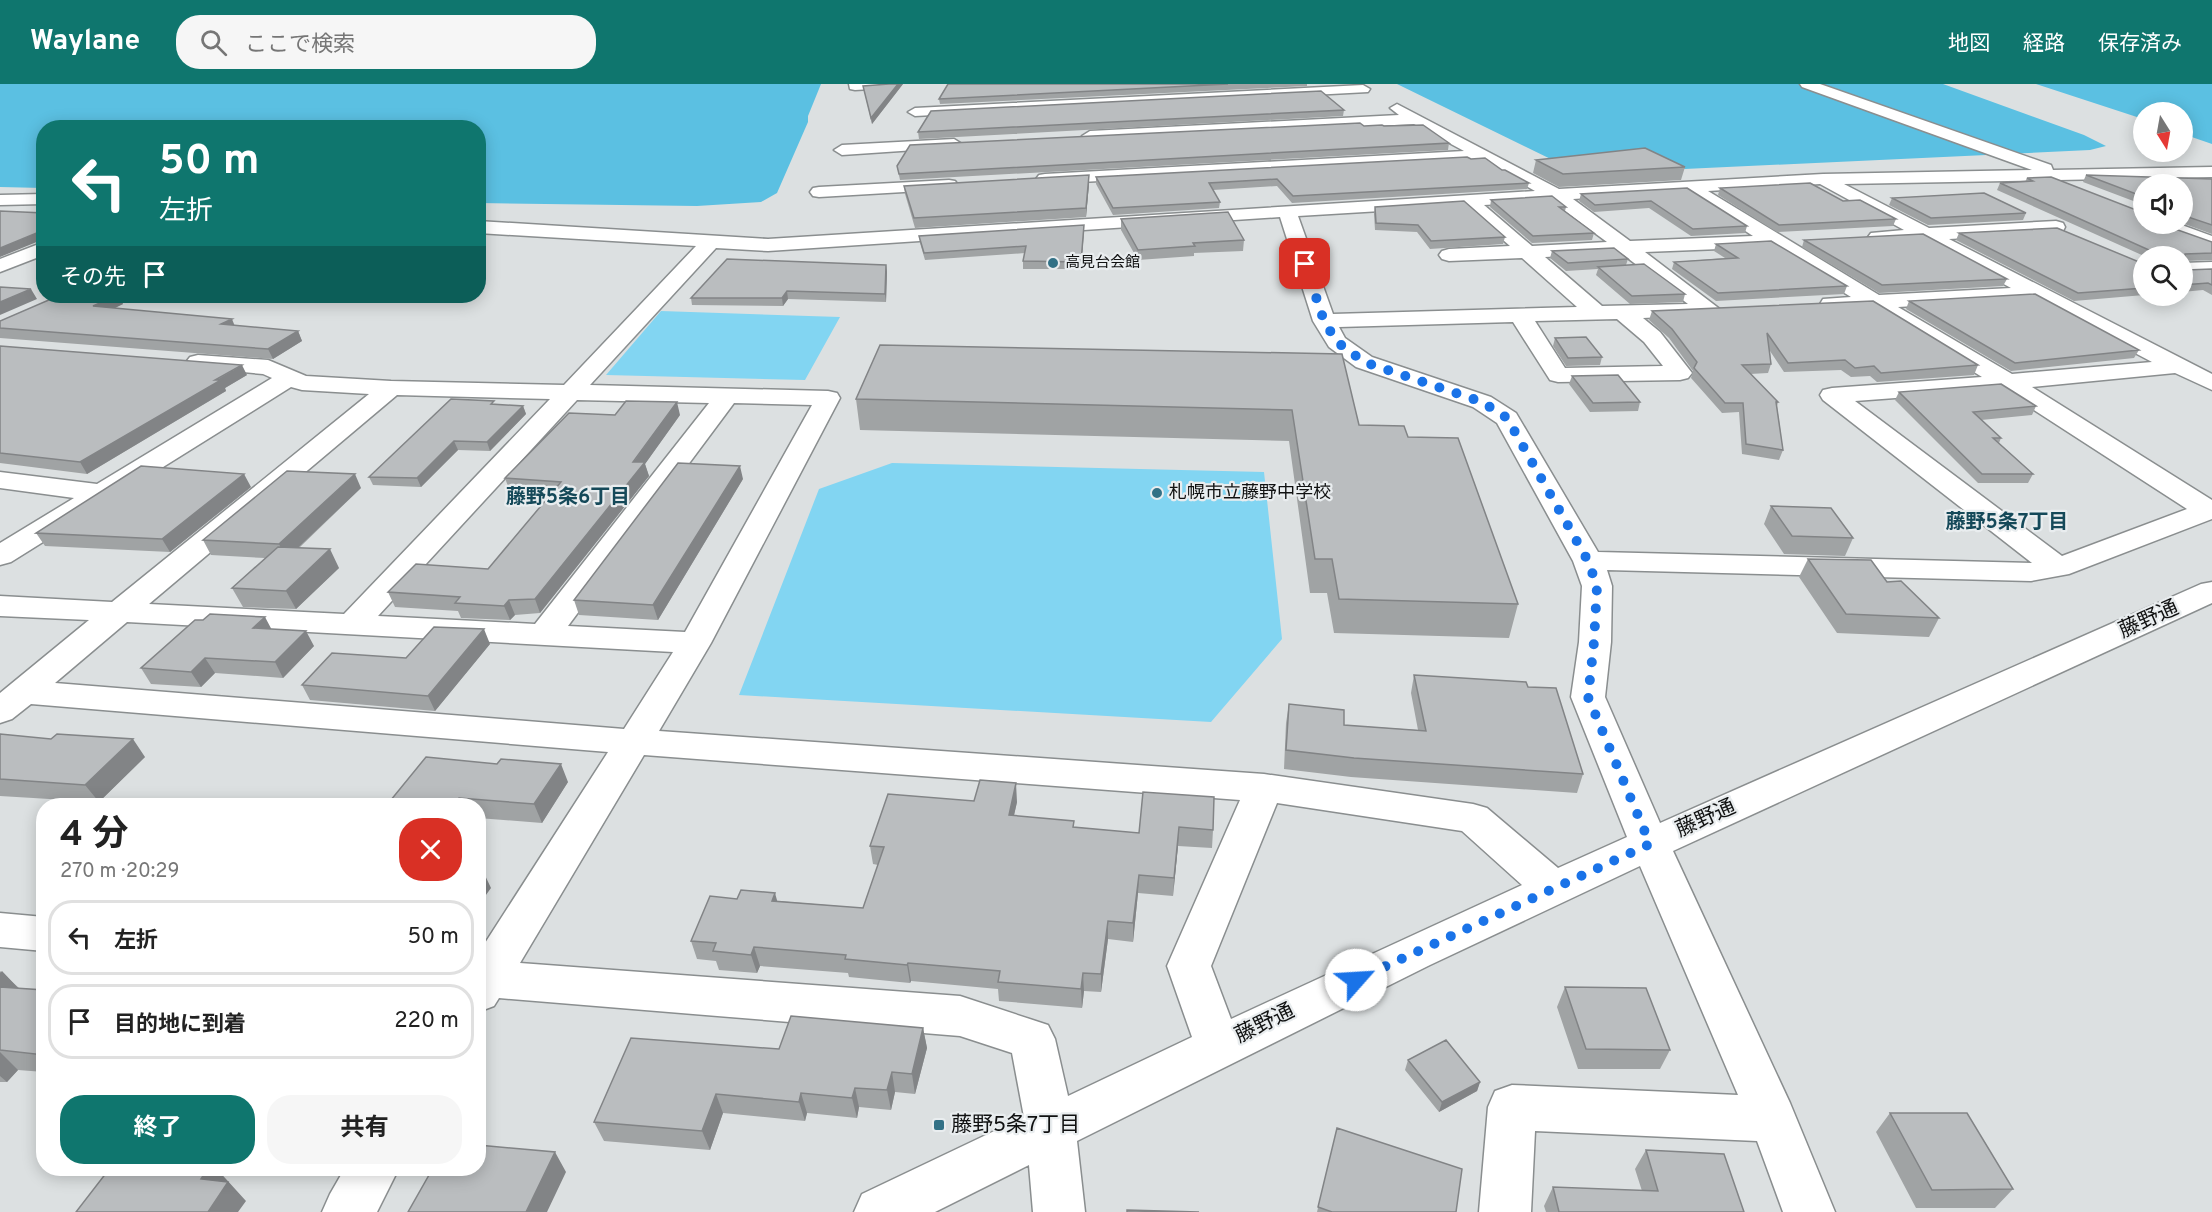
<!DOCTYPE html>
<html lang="ja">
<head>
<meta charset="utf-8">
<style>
	:root { --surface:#fff; --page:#f6f6f6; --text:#222; --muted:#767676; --line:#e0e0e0; --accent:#0f766e }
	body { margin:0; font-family:Overpass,"Noto Sans JP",sans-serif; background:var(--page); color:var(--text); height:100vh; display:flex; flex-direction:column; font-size:22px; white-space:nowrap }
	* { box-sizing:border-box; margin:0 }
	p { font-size:20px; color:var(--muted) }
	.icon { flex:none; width:33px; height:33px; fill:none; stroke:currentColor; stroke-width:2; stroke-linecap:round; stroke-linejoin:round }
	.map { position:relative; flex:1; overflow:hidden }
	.side { position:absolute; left:36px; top:714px; width:450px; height:378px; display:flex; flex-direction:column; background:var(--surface); border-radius:24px; box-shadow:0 3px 15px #0003 }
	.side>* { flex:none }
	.top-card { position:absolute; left:36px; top:36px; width:450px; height:183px; border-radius:24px; box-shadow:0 3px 15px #0003; background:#0f766e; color:#fff; overflow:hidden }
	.needle { width:39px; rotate:169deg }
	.buttons { position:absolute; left:2133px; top:18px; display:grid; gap:12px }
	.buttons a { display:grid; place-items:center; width:60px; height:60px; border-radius:50%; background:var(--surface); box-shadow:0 3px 15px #0003; font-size:30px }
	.pin { position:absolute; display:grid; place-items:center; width:51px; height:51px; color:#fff; margin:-26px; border-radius:12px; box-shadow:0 3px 9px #0006 }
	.me { position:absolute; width:66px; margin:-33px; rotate:64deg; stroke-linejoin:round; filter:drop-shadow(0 0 4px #0008) }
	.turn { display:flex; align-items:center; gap:21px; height:126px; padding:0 24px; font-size:27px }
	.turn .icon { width:78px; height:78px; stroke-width:2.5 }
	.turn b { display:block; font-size:42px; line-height:51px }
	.then { display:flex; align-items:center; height:57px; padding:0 24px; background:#0003; gap:12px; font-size:22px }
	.round { display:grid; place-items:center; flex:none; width:63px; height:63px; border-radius:24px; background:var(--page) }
	.head { display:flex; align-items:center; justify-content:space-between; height:102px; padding:0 24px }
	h1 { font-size:36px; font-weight:700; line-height:45px }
	.action { display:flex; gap:12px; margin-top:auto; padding:12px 24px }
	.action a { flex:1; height:69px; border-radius:24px; background:var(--accent); color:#fff; font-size:24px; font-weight:700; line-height:69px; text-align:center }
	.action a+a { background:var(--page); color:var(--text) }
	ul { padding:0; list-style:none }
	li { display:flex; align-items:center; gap:18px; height:75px; margin:0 12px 9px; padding:0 12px; border:3px solid var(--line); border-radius:24px }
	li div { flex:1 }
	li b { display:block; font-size:22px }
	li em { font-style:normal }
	header { display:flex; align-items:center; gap:36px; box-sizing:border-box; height:84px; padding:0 30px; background:var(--accent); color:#fff }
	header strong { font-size:28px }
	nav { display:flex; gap:33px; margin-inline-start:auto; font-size:21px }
	.search { width:420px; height:54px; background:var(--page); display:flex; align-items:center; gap:15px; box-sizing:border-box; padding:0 21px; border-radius:24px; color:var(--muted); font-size:22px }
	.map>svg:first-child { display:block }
	.green { fill:#82d5f2 }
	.forest { fill:#5bc0e2 }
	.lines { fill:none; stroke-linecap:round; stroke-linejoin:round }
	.minor-casing { stroke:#8a8e8f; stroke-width:3 }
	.minor { fill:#fff; fill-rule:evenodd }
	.wall { fill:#a0a3a4 }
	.shaded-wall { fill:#828486 }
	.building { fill:#babdbf; stroke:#828486; stroke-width:1.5 }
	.route { stroke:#1a73e8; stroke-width:10; stroke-dasharray:0 18 }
	.poi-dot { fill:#327186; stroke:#e9edef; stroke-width:2 }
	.labels { text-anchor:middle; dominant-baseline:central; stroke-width:4.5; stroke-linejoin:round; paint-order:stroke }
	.far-poi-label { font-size:15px; fill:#101111; stroke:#e9edef; text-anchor:start }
	.poi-label { font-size:18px; fill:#101111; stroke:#e9edef; text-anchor:start }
	.neighbourhood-label { font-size:20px; font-weight:bold; fill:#154959; stroke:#e9edef }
	.near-street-label { font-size:21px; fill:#101111; stroke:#e9edef }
	.near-poi-label { font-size:21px; fill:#101111; stroke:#e9edef; text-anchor:start }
</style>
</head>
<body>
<header>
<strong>Waylane</strong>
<div class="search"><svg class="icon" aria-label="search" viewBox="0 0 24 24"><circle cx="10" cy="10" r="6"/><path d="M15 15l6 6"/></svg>ここで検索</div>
<nav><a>地図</a><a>経路</a><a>保存済み</a></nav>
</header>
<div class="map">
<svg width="2212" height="1128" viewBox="0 0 2212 1128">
	<rect width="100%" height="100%" fill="#dce0e1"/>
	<path class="green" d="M661,227L840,233L805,296L606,291Z
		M892,379L1264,388L1282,555L1211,638L739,611L819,405Z"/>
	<path class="forest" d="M0,0H821L808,32V38L777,109L761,118L697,122L479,119L478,44H44L43,104L0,103Z
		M1397,0H1943L2084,51L2106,62L2090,66L1642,87L1565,82Z
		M2036,0H2212V60L2183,50L2182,28H2144L2143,35Z"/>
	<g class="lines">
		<defs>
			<path id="minor" d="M849,0H895L888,4L855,6L850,5Z
				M1800,0H1820L2051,81L2053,86L2212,83V93L1844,100L1929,144L2056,137L2063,139L2065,143L2063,147L2056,149L1949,155L2212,290V306L2175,289L2032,303L2212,416V435L2069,490L2031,497L1607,486L1612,502L1611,558L1605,613L1660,739L2201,500L2212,498V519L1673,767L1790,1019L1835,1128H1783L1757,1057L1535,1047L1531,1128H1479L1488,1023L1495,1007L1512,1001L1738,1011L1640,782L1430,881L1077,1057L1085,1128H1033L1029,1081L935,1128H854L862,1110L1024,1033L1012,969L960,952L499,914L494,922L478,928V870L608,668L31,620L12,635L0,639V609L89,536L0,532V512L112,518L369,310L302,306L291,303L11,478L0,481V459L74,414L0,404V388L97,400L272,294L263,290L190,283L186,278L190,273L198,271L268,276L306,292L391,297L564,301L696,162L478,149V137L768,155L1535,107L1480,76L1045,100L1039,99L1036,95L1039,91L1045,90L1464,67L1414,40L1090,57L1082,52L1090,47L1399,31L1390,24L1397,20L1559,105L1823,90L2032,86L1802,3ZM1820,100L1904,146L1871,149L1868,153L1871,157L1923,156L2011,204L1879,211L1708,107ZM1686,108L1753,152L1630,157L1573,115ZM1551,117L1607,158L1532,162L1484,121ZM1464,122L1510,162L1449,165L1442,167L1439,171L1442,175L1449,177L1522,174L1577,223L1333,230L1298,132ZM1280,133L1313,237L1329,263L1356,283L1473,323L1497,339L1573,477L1582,502L1579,558L1571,613L1627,753L1558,784L1487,724L1473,720L1264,690L659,647L711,559L840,314L837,309L828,307L590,301L716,164L768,167ZM1770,163L1851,213L1823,215L1820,220L1823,225L1831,226L1871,224L1982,293L1832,304L1823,306L1820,311L1823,316L2032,479L1598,468L1516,329L1491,313L1372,273L1345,254L1339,243L1513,238L1550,296L1558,298L1680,296L1688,294L1692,289L1660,248L1643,234L1702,231L1710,232L1718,231L1721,226L1645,168ZM1621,169L1688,220L1602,222L1545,173ZM2033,215L2152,278L2012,290L1898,223ZM1617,235L1644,258L1663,282L1565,284L1535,237ZM2003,306L2187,425L2062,472L1855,317ZM397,311L550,315L344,530L149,520ZM577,316L709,319L535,540L378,532ZM734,319L812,321L685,548L568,542ZM127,538L673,568L624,645L55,599ZM644,671L1240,716L1167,882L1192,953L1068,1012L1055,955L1048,941L960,912L520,879ZM1277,719L1462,747L1522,801L1231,935L1211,882Z
				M1363,1L1370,5L1368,8L915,32L908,28L915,24Z
				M954,55L962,60L960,63L842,71L834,66L842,61Z
				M949,96L955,97L958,101L955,105L819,113L813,112L810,108L813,104L819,103Z
				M44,110V120L0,121V111Z
				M2155,140H2179L2212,152V165L2157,144Z
				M44,158V171L0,188V175Z
				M2212,178V190L2182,191V179Z
				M0,829L44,833V867L0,863Z
				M345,1084H399L377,1128H322L330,1110Z"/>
		</defs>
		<use href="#minor" class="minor-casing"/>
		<use href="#minor" class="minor"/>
	</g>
	<path class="wall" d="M889,0H903L872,40L863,2Z
		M948,0H1307V2L940,20L939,15Z
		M1344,26L1343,32L919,55L918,48Z
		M1364,42H1384L1449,59L1448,66L900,96L897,82Z
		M1471,75L1502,86L1529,99L1527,105L1292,119L1277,102L1213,106L1220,118L1219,124L1113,131L1096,100V93Z
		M1536,76L1685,83L1681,96L1559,103L1533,89Z
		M2086,91L2212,95V150L2182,139V100H2144V121L2083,98Z
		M2027,94L2144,140L2212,158V176L2184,177V184L2186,186L2212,185V211L2203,206L2182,208V172H2144L1997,106L2000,99L2025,98Z
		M1089,100L1086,133L915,144L905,110L904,102Z
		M1687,104L1747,142L1745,149L1691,152L1649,124L1594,128L1579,117L1581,110Z
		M1720,104L1843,117L1896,135L1893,142L1777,148L1718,111Z
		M1892,114L2026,129L2023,136L1928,141L1889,121Z
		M1491,116L1566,123L1565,127L1594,149L1592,156L1532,159L1490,123Z
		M1375,123L1505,153L1503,160L1430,165L1417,148L1375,146L1374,130Z
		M1121,135L1244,156L1243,167L1194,169V172L1138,176L1121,146Z
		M1084,141L1081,185H1023V177L1025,169L925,176L920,159L919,152Z
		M1959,149L2144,180V211L2074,217L1956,156Z
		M1804,156L2007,195L2003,202L1879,209L1802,163Z
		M1716,160L1847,202L1844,210L1716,217L1672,185L1674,178L1725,174L1714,167Z
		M1552,167L1628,175L1626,181L1685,210L1683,218L1630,220L1596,191L1598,185L1566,187L1550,174Z
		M886,181L887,188L886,218L788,215L783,222L692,221L691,214Z
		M58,212H118L123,220L115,224L235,242L298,247L302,257L273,275L0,254V237Z
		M1909,217L2139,266L2134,274L2011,287L1906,225Z
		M1652,227L1978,281L1974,291L1877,298L1870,292L1851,293L1841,286L1784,288L1770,267L1771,280L1768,289L1750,290L1778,318L1777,322L1783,366L1779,376L1742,370L1739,328L1722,329L1691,294L1693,287L1669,254L1649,236Z
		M1555,254L1602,273L1600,281L1566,282L1553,262Z
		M0,262L247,291L225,304L226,307L87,390L0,379Z
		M1342,270L1359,341L1408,353L1518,520L1509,554L1334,549L1327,509H1310L1289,357L860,346L856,315Z
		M1572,292L1640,318L1638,327L1590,328L1569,300Z
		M1899,308L2036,322L2032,331L1981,336L2001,354L1999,359L2033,390L2028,399H1978L1895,316Z
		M523,322L526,330L490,367L458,366L421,403L373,401L369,393Z
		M680,331L645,380L649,392L540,529L515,531L510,536L461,534L458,527L395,523L388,508L488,485L550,411L510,408L505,394Z
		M743,395L658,536L579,531L574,516Z
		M251,403L170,468L45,462L36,449Z
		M361,404L299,464L339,484L296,525L243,523L232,504L265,474L211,471L203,456Z
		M1771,422L1853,454L1845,472L1784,470L1764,440Z
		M1808,475L1887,498L1939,534L1929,553L1837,549L1799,493Z
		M271,545L314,562L283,594L215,589L201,603L151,600L141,584Z
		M490,560L435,627L310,616L302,601L406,574Z
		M1414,591L1528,603L1583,690L1577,709L1351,693L1284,685L1286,639L1289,620L1344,641L1418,646L1411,609Z
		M0,650L145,673L99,718L0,712Z
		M568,698L542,739L478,734V722H386Z
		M1143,708L1213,746L1212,764L1178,762L1173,812L1138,809L1133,858L1108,855L1101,908L1084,907L1082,924L999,917L998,905L911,897L910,899L849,893L848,889L760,882L757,889L719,886L716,877L697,875L691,857L778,817L863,824L878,781L873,780L870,762L974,717L1017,718L1014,731L1074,743L1139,749Z
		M0,887L19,904L44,906V988L18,986L7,998H0Z
		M1565,903L1670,966L1660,985H1578L1557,923Z
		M923,944L927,964L915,1010L895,1008L891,1026L859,1023L857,1034L807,1029L805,1037L723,1029L710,1066L604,1057L594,1038L779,965Z
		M1408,976L1480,998L1477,1007L1439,1028L1405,986Z
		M1890,1029L2013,1105L1995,1124H1916L1876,1048Z
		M1337,1044L1456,1128H1317Z
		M1646,1066L1744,1128H1546L1544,1122L1553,1103L1642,1107L1635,1085Z"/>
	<path class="shaded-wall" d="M898,0H903L872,40L871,34Z
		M1089,91V100L1086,133V124Z
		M1084,141V148L1081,185V178Z
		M44,146V155L0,173V164Z
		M886,181L887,188L886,218L885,210Z
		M31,205L37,215L0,231V218Z
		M787,207L788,215L783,222L782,214Z
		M116,212H118L123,220L98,232L93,222Z
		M232,235L236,245L221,240Z
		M298,247L302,257L273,275L268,265Z
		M242,281L247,291L225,304L226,307L87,390L80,378Z
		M677,318L680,331L645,380L649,392L540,529L535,515Z
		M523,322L526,330L490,367L487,358Z
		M454,357L458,366L421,403L417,394Z
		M740,382L743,395L658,536L653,521Z
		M244,390L251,403L170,468L162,455Z
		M355,390L361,404L286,475L279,460Z
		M330,465L339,484L296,525L286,507Z
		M509,516L515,531L510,536L504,522Z
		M265,533L273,548L253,544Z
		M484,545L490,560L435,627L428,612Z
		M306,547L314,562L283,594L275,578Z
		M205,574L215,589L201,603L191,588Z
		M133,655L145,673L99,718L85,701Z
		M561,680L568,698L542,739L534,720Z
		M1016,699L1017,718L1010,749L1009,731Z
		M459,714L462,722H453Z
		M1179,743L1178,762L1173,812L1174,794Z
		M482,785L491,804L478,822V790Z
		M1139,791L1138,809L1133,858V839Z
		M775,809L780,827L772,817Z
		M1108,837V855L1101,908V890Z
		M754,863L760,882L757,889L751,871Z
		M908,879L911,897L910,899L907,881Z
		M2,887L21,907L0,914V889Z
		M1083,889L1084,907L1082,924L1081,905Z
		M923,944L927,964L915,1010L912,990Z
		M0,968L18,986L7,998L0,992Z
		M892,988L895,1008L891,1026L887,1006Z
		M1480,998L1477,1007L1439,1028L1442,1018Z
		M855,1004L859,1023L857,1034L852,1014Z
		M801,1009L807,1029L805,1037L799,1018Z
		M716,1010L723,1029L710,1066L702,1047Z
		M555,1068L566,1088L547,1128H526Z
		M208,1084H216L246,1117L238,1128H208L201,1095Z"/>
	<path class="building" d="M889,0H898L871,34L863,2Z
		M948,0H1228L939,15Z
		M1321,7L1344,26L918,48L931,27Z
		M1360,39L1364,42L1382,41L1384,42L1423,41L1449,59L899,90L897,82L910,61Z
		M1645,64L1685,83L1563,90L1536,76Z
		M1467,73L1471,75L1485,74L1502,86H1505L1529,99L1293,112L1277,95L1209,99L1220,118L1113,124L1096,93Z
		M1089,91L1086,124L914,134L904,102Z
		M2086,91L2212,95V141L2182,131V100H2144V113Z
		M2051,93L2144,129V140H2161L2212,158V169L2185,170L2184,184L2186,186L2212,185V201L2208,199L2182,201V172H2149V166L2000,99L2033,97L2027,94Z
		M1810,99L1843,117L1860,116L1896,135L1779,141L1720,104Z
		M1687,104L1747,142L1693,145L1651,117L1595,121L1581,110Z
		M1984,109L2026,129L1931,134L1892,114Z
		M1552,112L1566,123H1559L1594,149L1533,152L1491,116Z
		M1464,117L1505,153L1431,157L1418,141L1376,139L1375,123Z
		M0,127L44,129V146L0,164Z
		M1228,128L1244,156L1193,159L1195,162L1138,166L1121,135Z
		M1084,141L1081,178L1023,177L1026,162L924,169L919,152Z
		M2057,144L2144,180V204L2078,209L1959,149Z
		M1923,150L2007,195L1882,201L1804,156Z
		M1771,157L1847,202L1718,209L1674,178L1738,174L1716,160Z
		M1614,164L1628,175L1568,179L1552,167Z
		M727,175L886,181L885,210L787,207L782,214H691Z
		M1644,180L1685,210L1632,212L1598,183Z
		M0,203L31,205L0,218Z
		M2035,210L2139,266L2015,279L1909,217Z
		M58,212H116L93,222L232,235L221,240L298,247L268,265L0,244V237Z
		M1873,217L1978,281L1881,289L1874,282L1855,284L1845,276L1788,279L1767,249L1771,280L1742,281L1778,318H1776L1783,366L1746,360L1743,319H1725L1694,284L1697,278L1672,245L1652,227Z
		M1586,253L1602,273L1568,274L1555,254Z
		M880,261L1342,270L1359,341L1404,342L1408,353L1458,354L1518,520L1339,515L1332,475H1315L1292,326L856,315Z
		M0,262L242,281L215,296H221L80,378L0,369Z
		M1618,291L1640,318L1593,319L1572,292Z
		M2001,300L2036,322L1973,328L2001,354H1993L2033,390H1982L1899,308Z
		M451,315L494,317L491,320L523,322L487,358L454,357L417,394L369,393Z
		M626,317L677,318L633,378H645L535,515L509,516L504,522L455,519L460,513L388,508L416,480L488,485L561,398L505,394L569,329L615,331Z
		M678,379L740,382L653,521L574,516Z
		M141,382L244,390L162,455L36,449Z
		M287,387L355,390L279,460L203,456Z
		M1771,422L1831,424L1853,454L1792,452Z
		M278,463L330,465L286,507L232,504Z
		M1808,475L1871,476L1887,498L1901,497L1939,534L1846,530Z
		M210,530L265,533L253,544L306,547L275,578L205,574L191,588L141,584L195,536H203Z
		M434,543L484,545L428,612L302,601L332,569L406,574Z
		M1414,591L1526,598L1528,603L1556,604L1583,690L1354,674L1286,666L1289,620L1344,626V641L1426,647Z
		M0,650L51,655L57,650L133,655L85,701L0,695Z
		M426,673L497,680L501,675L561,680L534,720L459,714L453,722H386Z
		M980,696L1016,699L1009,731L1074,737L1073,743L1139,749L1143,708L1214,713L1213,746L1179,743L1174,794L1139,791L1133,839L1108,837L1101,890L1083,889L1081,905L998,898L1000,887L908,879L907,881L845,875L846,871L754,863L751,871L713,867L716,859L691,857L710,812L737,815L741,806L775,809L772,817L863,824L884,763L870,762L888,710L974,717Z
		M0,903L44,906V971L0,966Z
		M1565,903L1646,904L1670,966L1586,965Z
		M791,932L923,944L912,990L892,988L887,1006L855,1004L852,1014L801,1009L799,1018L716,1010L702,1047L594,1038L631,954L779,965Z
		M1446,956L1480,998L1442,1018L1408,976Z
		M1890,1029H1967L2013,1105L1932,1106Z
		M1337,1044L1462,1085L1456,1128H1332L1318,1123Z
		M478,1061L555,1068L526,1128H408L433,1084H478Z
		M1646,1066L1724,1070L1744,1128H1559L1553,1103L1658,1107Z
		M110,1084H208L201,1095L228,1098L208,1128H76Z
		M1127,1126L1199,1128H1127Z"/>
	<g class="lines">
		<path class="route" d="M1305,180L1324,237L1337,258L1364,278L1482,318L1507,334L1588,477L1597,502L1594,558L1588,613L1650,760L1356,896"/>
	</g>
	<g class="poi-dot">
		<circle cx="1053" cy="179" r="6"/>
		<circle cx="1157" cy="409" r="6"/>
		<rect x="933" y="1035" width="12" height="12" rx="3"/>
	</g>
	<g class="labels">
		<g class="far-poi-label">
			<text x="1065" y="179">高見台会館</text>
		</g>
		<g class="poi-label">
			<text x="1169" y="409">札幌市立藤野中学校</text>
		</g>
		<g class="neighbourhood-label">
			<text x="568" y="414">藤野5条6丁目</text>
			<text x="2007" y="439">藤野5条7丁目</text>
		</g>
		<g class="near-street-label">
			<text transform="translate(2149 536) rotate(-24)">藤野通</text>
			<text transform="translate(1706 735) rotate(-24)">藤野通</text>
			<text transform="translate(1265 940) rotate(-26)">藤野通</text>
		</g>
		<g class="near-poi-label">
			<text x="951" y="1041">藤野5条7丁目</text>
		</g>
	</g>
</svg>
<div class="buttons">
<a><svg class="needle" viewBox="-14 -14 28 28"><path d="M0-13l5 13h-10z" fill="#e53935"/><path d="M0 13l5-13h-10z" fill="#767676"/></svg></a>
<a><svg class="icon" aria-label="sound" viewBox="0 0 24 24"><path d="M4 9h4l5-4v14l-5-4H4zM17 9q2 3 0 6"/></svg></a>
<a><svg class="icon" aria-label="search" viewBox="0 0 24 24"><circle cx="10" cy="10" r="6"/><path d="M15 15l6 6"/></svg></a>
</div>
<div class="pin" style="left:1305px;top:180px;background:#d93025"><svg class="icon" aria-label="arrive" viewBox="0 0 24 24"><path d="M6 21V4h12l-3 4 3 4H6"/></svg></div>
<svg class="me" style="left:1356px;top:896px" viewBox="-20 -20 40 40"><circle r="19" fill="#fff"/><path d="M0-13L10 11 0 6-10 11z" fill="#1a73e8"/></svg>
<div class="top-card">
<div class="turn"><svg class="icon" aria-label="left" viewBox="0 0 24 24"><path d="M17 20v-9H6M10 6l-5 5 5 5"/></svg><div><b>50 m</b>左折</div></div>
<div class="then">その先<svg class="icon" aria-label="arrive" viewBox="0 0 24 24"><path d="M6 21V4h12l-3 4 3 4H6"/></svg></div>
</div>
<section class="side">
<div class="head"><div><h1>4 分</h1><p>270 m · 20:29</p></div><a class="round" style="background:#d93025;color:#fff"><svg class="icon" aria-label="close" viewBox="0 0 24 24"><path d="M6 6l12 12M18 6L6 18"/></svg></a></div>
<ul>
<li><svg class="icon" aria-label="left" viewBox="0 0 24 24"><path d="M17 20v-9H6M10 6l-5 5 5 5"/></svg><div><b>左折</b></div><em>50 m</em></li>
<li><svg class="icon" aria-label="arrive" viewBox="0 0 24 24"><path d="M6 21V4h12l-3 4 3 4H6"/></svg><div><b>目的地に到着</b></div><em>220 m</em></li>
</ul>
<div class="action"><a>終了</a><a>共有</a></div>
</section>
</div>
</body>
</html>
